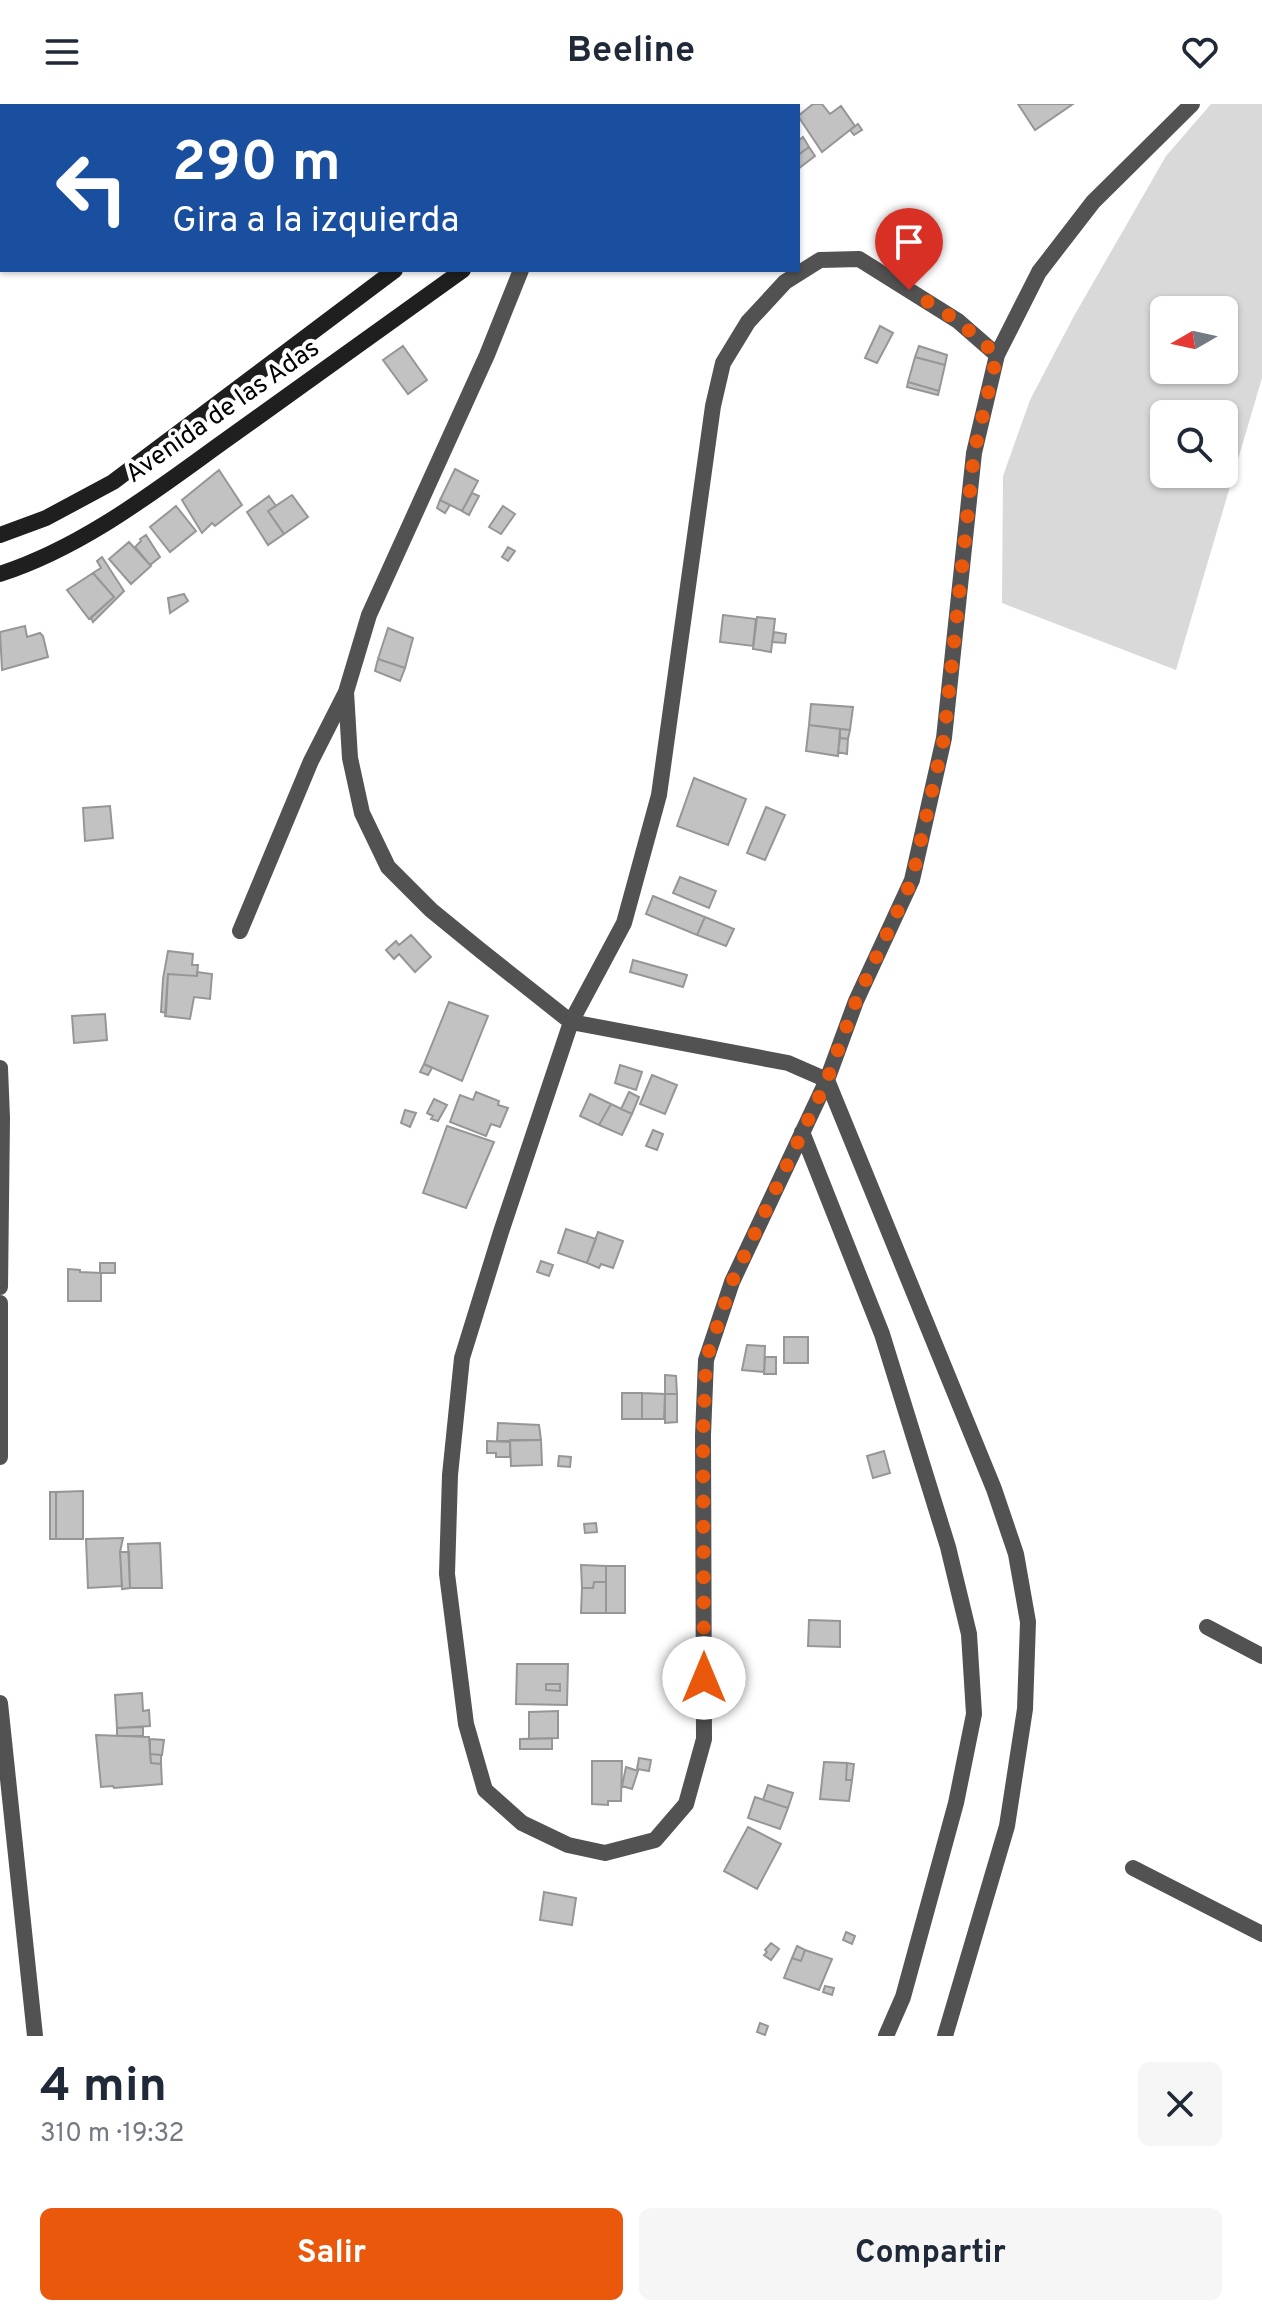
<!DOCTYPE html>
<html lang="es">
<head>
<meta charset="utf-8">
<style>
	:root { --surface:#fff; --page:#f6f6f7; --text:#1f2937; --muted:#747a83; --accent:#ea580c }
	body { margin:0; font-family:Overpass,sans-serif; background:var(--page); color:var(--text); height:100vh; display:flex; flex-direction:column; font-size:30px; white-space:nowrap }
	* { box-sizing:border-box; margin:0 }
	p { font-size:26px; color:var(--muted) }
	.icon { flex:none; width:44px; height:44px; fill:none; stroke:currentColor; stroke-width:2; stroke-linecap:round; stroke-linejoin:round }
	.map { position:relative; height:1932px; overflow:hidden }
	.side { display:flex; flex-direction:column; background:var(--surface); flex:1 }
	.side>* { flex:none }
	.hud { position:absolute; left:0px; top:0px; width:800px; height:168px; box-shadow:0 2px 6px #0004; background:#1a4fa0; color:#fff; overflow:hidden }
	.needle { width:52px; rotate:261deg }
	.controls { position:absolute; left:1150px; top:192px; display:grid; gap:16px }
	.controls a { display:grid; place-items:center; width:88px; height:88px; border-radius:12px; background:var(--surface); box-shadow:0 2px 6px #0004; font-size:40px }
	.pin { position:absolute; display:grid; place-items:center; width:68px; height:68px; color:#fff; margin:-82px -34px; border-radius:50% 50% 50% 0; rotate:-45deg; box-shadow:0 0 8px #0007 }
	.pin .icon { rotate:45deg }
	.me { position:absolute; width:88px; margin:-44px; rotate:0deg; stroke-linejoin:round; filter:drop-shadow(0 0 6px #0008) }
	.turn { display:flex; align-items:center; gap:28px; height:168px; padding:0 40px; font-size:36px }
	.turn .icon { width:104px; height:104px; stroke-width:2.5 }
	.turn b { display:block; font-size:56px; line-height:68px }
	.round { display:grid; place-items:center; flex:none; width:84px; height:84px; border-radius:12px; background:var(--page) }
	.overview { display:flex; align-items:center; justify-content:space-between; height:136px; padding:0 40px }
	h1 { font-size:48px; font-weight:700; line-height:60px }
	.primary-button { display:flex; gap:16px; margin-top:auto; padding:16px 40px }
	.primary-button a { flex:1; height:92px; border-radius:12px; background:var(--accent); color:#fff; font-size:32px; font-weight:700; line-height:92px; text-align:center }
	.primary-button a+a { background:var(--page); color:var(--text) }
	header { display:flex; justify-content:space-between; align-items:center; height:104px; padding:0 40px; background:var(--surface); font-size:36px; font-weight:700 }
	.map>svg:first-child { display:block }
	.green { fill:#d9d9d9; fill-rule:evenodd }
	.building { fill:#c2c2c2; stroke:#969696; stroke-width:2; fill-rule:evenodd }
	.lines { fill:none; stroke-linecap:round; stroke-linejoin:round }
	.street { stroke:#525252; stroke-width:16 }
	.secondary { stroke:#1f1f1f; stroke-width:16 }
	.route { stroke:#ea580c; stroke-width:14; stroke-dasharray:0 25.2 }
	.labels { text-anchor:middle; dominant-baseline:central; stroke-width:8; stroke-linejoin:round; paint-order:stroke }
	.street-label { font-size:26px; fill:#000; stroke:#fff }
</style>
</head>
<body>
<header><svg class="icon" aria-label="menu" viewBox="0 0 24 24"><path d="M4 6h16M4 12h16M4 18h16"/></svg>Beeline<svg class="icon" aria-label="heart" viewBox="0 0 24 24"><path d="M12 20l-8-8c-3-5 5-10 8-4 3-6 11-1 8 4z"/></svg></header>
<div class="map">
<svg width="1262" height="1932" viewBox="0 0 1262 1932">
	<rect width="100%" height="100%" fill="#fff"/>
	<path class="green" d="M1211,0H1262V274L1176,566L1002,499L1003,372L1030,296L1074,212L1166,52ZM1164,206H1224V266H1164ZM1164,310H1224V370H1164Z"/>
	<path class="building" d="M813,0H822L830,10L841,2L855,22L822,48L798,12Z
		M1018,0H1073L1035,26Z
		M858,20L862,26L854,31L850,26Z
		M803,33L809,43L798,51V37Z
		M809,43L815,52L798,65V51Z
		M880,222L893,229L877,259L865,254Z
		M403,242L427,276L408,290L383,256Z
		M919,242L947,251L945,261L915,253Z
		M915,253L945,261L939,287L908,278Z
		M908,278L939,287L938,291L907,283Z
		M455,365L478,377L462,407L440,396Z
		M219,366L242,401L215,422L212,419L202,429L182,396Z
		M472,389L479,392L469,411L462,407Z
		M292,391L308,413L284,430L268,407Z
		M269,392L276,402L268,407L284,430L268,441L247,408Z
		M440,396L450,401L445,409L437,404Z
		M176,402L196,427L170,448L150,423Z
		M503,402L515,410L501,430L489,423Z
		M146,431L160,453L150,461L135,443L141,437L140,435Z
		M129,438L151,462L131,480L109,455Z
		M508,443L515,447L508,457L502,453Z
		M102,453L124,487L93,518L91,514L114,493L93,469L101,464L97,457Z
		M93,469L114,493L89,515L67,486Z
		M184,490L188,497L170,509L168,494Z
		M723,511L756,515L753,542L720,538Z
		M757,513L775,515L771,548L753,545Z
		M25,522L27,533L40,529L43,532L48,553L2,566L0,528Z
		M388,524L413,534L405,564L378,555Z
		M774,528L786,530L785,539L772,538Z
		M378,555L405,564L400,577L375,567Z
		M811,600L853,603L850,626L809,621Z
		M809,621L840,625L838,652L806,647Z
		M840,625L850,626L848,635L840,634Z
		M840,634L848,635L847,650L838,648Z
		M694,674L746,695L728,741L677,722Z
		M110,702L113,734L85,737L83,704Z
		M766,703L785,711L765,756L747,749Z
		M680,773L716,787L709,804L673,789Z
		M653,792L705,813L697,831L646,810Z
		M705,813L734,825L726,842L697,831Z
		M411,831L431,853L415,868L399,850L394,855L386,846L396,837L399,841Z
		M168,847L193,850L192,861H198L197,872L168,870L166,909L161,908L163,875Z
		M633,856L687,871L683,883L630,868Z
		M197,868L212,870L210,895L194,893L190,915L165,912L168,870L197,872Z
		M449,898L488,912L462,977L424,960Z
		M105,910L107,936L74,939L72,912Z
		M424,960L432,964L428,971L420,968Z
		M620,961L642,968L636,986L615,979Z
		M652,971L677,981L665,1010L640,1000Z
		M476,988L499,997L498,1001L508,1004L500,1023L491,1020L486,1032L450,1018L460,991L473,996Z
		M629,988L639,993L632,1010L621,1005Z
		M590,990L611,1000L599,1021L580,1012Z
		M434,995L447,1001L438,1017L431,1015L433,1012L427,1009Z
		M611,1000L632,1010L622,1031L599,1021Z
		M405,1006L416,1009L410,1023L401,1019Z
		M447,1022L494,1038L466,1104L423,1089Z
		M653,1026L663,1030L657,1046L646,1042Z
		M566,1125L596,1135L587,1159L558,1149Z
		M598,1128L623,1137L613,1164L601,1160L599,1164L587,1159Z
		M541,1157L553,1161L549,1172L537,1168Z
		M100,1159H115V1169H100Z
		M68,1165L80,1166V1168L101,1169V1197H68Z
		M784,1233H808V1259H784Z
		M747,1241L765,1242L764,1268L742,1266Z
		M765,1253H776V1270H764Z
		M665,1271L676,1272L677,1290H665Z
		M622,1289H642V1315H622Z
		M642,1289L665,1290L664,1315H642Z
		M665,1290H677V1318L665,1319Z
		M498,1319L539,1321L541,1336L497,1337Z
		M510,1336H541L542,1361L511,1362Z
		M487,1337L510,1338V1353H496V1349H487Z
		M884,1347L890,1369L873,1374L867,1352Z
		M559,1352L571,1353L570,1363L558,1362Z
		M83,1387V1435H56V1388Z
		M50,1388H56V1435H50Z
		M596,1419L597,1428L585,1429L584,1420Z
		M123,1434L120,1448L122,1482L88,1484L86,1435Z
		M160,1439L162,1484H130L128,1440Z
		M120,1448H129L130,1484L122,1485Z
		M581,1461L606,1462V1478H594L593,1484H582Z
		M606,1462H625V1509H606Z
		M594,1478H606V1509H581L582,1484H593Z
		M809,1516L840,1517V1543L808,1542Z
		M517,1560H568L567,1601L516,1600ZM546,1580H560V1587L546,1586Z
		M546,1580H560V1587L546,1586Z
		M142,1589L143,1607L149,1606L150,1622L117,1624L115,1591Z
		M558,1607V1634L529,1635V1608Z
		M143,1623V1632H117V1624Z
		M96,1631L149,1633L151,1659L161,1660L162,1680L114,1684L113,1682L101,1683Z
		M552,1634V1645H520V1635Z
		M150,1635L164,1636L162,1651L150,1650Z
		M150,1650L161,1651V1660L151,1659Z
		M639,1654L651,1656L649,1667L637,1665Z
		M592,1657H622L621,1697H608V1701L592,1700Z
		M824,1658L847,1659L846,1676H852L849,1697L820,1695Z
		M847,1659L854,1660L852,1676H846Z
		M626,1663L638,1667L632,1685L622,1682Z
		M768,1681L793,1689L788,1704L763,1696Z
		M755,1693L788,1704L780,1725L748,1714Z
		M748,1723L781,1740L757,1785L724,1767Z
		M544,1788L576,1794L572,1821L540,1816Z
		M846,1828L855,1832L852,1840L843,1836Z
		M771,1839L779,1845L771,1856L764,1851L767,1848L765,1846Z
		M797,1842L805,1846L801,1857L792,1854Z
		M805,1846L832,1855L819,1886L784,1874L792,1854L801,1857Z
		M825,1882L834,1884L832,1891L823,1888Z
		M760,1919L768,1922L765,1931L757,1928Z"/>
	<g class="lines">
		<path class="street" d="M997,251L958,217L859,155L820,156L785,178L748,218L723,259L713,302L659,691L624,819L571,918L501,1128L462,1254L450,1371L447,1470L466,1620L485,1686L522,1719L568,1741L605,1749L655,1736L686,1700L704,1635L703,1331L706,1256L732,1178L827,976L856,897L912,776L944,634L974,349L997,251L1039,168L1093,98L1192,0
			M346,588L350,654L362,709L388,763L431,806L480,846L571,918L788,959L827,976L994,1385L1016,1450L1028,1518L1025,1605L1007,1722L945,1932
			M240,827L311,657L346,588L369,511L487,251L521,166
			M0,964L2,1014L0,1183
			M802,1028L882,1230L948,1443L969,1530L974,1610L956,1699L903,1893L886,1932
			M0,1199V1353
			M1207,1523L1262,1552
			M0,1599L35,1932
			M1133,1764L1262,1830"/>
		<path class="secondary" d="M637,2L640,0
			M697,2L700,0
			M0,431L46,414L113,378L395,166
			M0,470C86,442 157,385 230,333C308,277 385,222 463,166"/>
	</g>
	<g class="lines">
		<path class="route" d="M704,1574L703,1331L706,1256L732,1178L827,976L856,897L912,776L944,634L974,349L997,251L958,217L909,186"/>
	</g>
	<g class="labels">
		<g class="street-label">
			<text transform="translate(223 308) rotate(-35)">Avenida de las Adas</text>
		</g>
	</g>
</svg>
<div class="controls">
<a><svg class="needle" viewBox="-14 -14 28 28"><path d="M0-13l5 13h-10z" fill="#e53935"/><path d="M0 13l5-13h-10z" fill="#747a83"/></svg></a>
<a><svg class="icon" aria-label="search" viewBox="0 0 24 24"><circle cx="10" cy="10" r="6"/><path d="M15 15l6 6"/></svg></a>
</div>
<div class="pin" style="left:909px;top:186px;background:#d93025"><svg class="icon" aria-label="arrive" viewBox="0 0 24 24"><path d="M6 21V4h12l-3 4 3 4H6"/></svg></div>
<svg class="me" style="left:704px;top:1574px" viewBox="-20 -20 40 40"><circle r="19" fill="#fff"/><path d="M0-13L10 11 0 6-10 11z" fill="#ea580c"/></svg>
<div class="hud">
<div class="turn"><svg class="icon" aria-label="left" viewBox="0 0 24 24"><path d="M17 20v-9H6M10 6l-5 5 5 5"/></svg><div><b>290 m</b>Gira a la izquierda</div></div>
</div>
</div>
<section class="side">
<div class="overview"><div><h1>4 min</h1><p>310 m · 19:32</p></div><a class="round"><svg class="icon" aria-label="close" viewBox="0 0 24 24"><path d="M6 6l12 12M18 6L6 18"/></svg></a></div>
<div class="primary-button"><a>Salir</a><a>Compartir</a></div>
</section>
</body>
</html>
